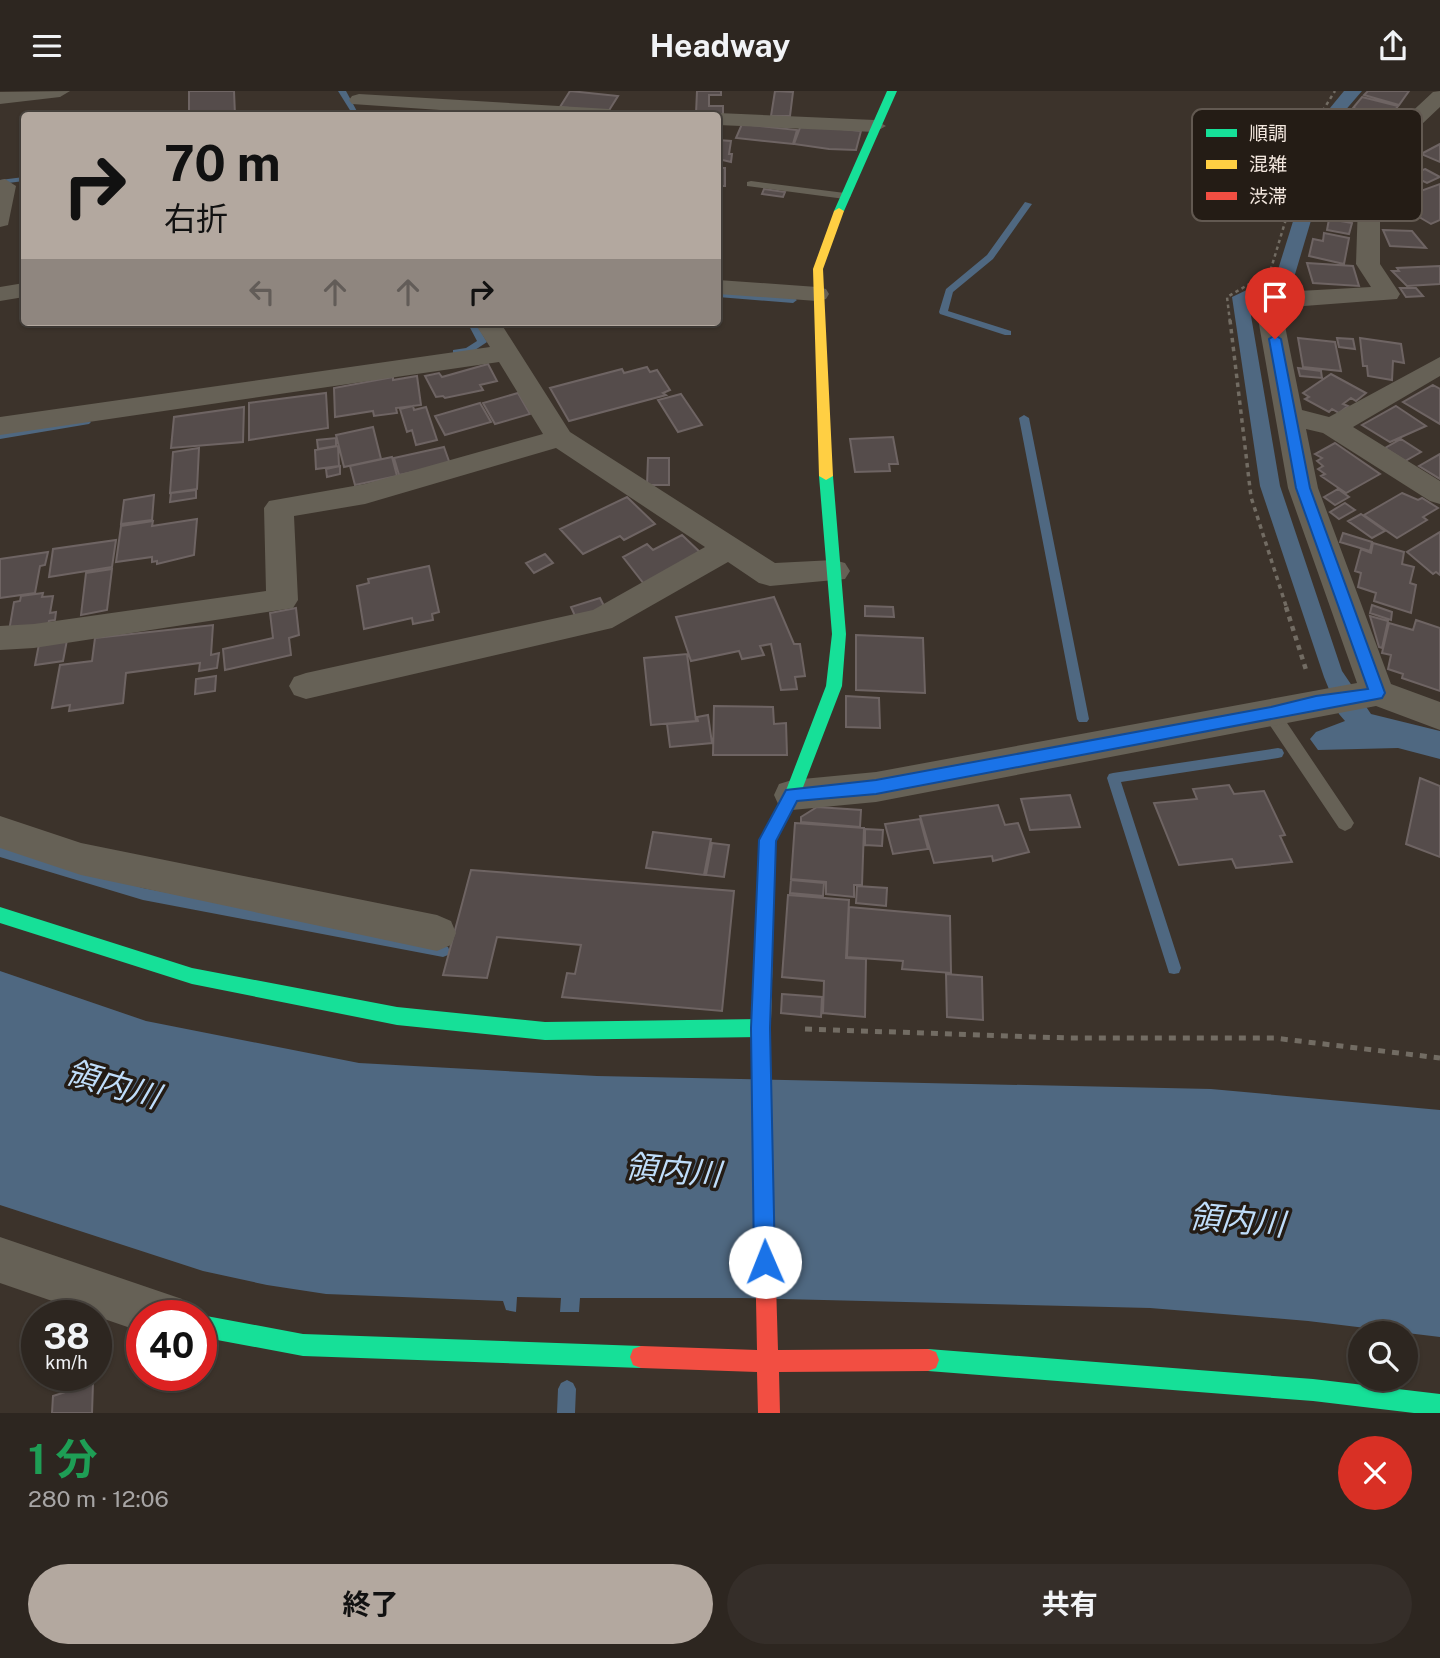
<!DOCTYPE html>
<html lang="ja">
<head>
<meta charset="utf-8">
<style>
	:root { --surface:#2d2620; --page:#352e29; --text:#f1f3f6; --muted:#a7a5a5; --line:#48433e; --accent:#b3a89f }
	body { margin:0; font-family:"Public Sans","Noto Sans JP",sans-serif; background:var(--page); color:var(--text); height:100vh; display:flex; flex-direction:column; font-size:26px; white-space:nowrap }
	* { box-sizing:border-box; margin:0 }
	p { font-size:23px; color:var(--muted) }
	.icon { flex:none; width:38px; height:38px; fill:none; stroke:currentColor; stroke-width:2; stroke-linecap:round; stroke-linejoin:round }
	.map { position:relative; height:1322px; overflow:hidden }
	.panel { display:flex; flex-direction:column; background:var(--surface); flex:1 }
	.panel>* { flex:none }
	.banner { position:absolute; left:21px; top:21px; width:700px; height:214px; border-radius:7px; box-shadow:0 2px 5px #0004,0 0 0 2px var(--line); background:#b3a89f; color:#111; overflow:hidden }
	.tools { position:absolute; left:1348px; top:1230px; display:grid; gap:14px }
	.tools a { display:grid; place-items:center; width:70px; height:70px; border-radius:50%; background:var(--surface); box-shadow:0 2px 5px #0004,0 0 0 2px var(--line); font-size:35px }
	.speed { position:absolute; left:21px; top:1209px; display:flex; gap:14px; font-size:35px; font-weight:700; text-align:center }
	.speed>* { display:grid; place-content:center; width:91px; height:91px; border-radius:50%; background:var(--surface); box-shadow:0 2px 5px #0004,0 0 0 2px var(--line); line-height:1 }
	.speed small { font-size:18px; font-weight:400 }
	.speed .limit { border:10px solid #d22; background:#fff; color:#111 }
	.pin { position:absolute; display:grid; place-items:center; width:60px; height:60px; color:#fff; margin:-72px -30px; border-radius:50% 50% 50% 0; rotate:-45deg; box-shadow:0 0 7px #0007 }
	.pin .icon { rotate:45deg }
	.me { position:absolute; width:77px; margin:-38px; rotate:359deg; stroke-linejoin:round; filter:drop-shadow(0 0 5px #0008) }
	.turn { display:flex; align-items:center; gap:24px; height:147px; padding:0 28px; font-size:32px }
	.turn .icon { width:91px; height:91px; stroke-width:2.5 }
	.turn b { display:block; font-size:49px; line-height:60px }
	.lanes { display:flex; align-items:center; height:66px; padding:0 28px; background:#0003; justify-content:center; gap:35px; direction:ltr }
	.lanes .off { opacity:.35 }
	.round { display:grid; place-items:center; flex:none; width:74px; height:74px; border-radius:37px; background:var(--page) }
	.headline { display:flex; align-items:center; justify-content:space-between; height:119px; padding:0 28px }
	h1 { font-size:42px; font-weight:700; line-height:52px; color:#1e9e55 }
	.action { display:flex; gap:14px; margin-top:auto; padding:14px 28px }
	.action a { flex:1; height:80px; border-radius:42px; background:var(--accent); color:#111; font-size:28px; font-weight:700; line-height:80px; text-align:center }
	.action a+a { background:var(--page); color:var(--text) }
	header { display:flex; justify-content:space-between; align-items:center; height:91px; padding:0 28px; background:var(--surface); font-size:32px; font-weight:700 }
	.map>svg:first-child { display:block }
	.water { fill:#4f6881 }
	.lines { fill:none; stroke-linecap:round; stroke-linejoin:round }
	.stream { fill:#4f6881; fill-rule:evenodd }
	.building { fill:#554c4b; stroke:#6e6463; stroke-width:2 }
	.path-far3 { stroke:#726c63; stroke-width:2.5; stroke-dasharray:3.5 3.5; stroke-linecap:butt }
	.path-far2 { stroke:#726c63; stroke-width:3.5; stroke-dasharray:4.5 4.5; stroke-linecap:butt }
	.path-far1 { stroke:#726c63; stroke-width:4.5; stroke-dasharray:5 5; stroke-linecap:butt }
	.path { stroke:#726c63; stroke-width:5; stroke-dasharray:7 7; stroke-linecap:butt }
	.lane { fill:#666156; fill-rule:evenodd }
	.street { fill:#666156; fill-rule:evenodd }
	.fast { fill:#16e098; fill-rule:evenodd }
	.slow { fill:#ffcf43; fill-rule:evenodd }
	.jam { fill:#f24e42; fill-rule:evenodd }
	.route { fill:#1a73e8; stroke:#114b97; stroke-width:2 }
	.labels { text-anchor:middle; dominant-baseline:central; stroke-width:7; stroke-linejoin:round; paint-order:stroke }
	.near-water-label { font-size:32px; font-style:italic; fill:#bfddfa; stroke:#241c15 }
	.key { fill:#241c15; stroke:#625951; stroke-width:2 }
	.key-label { font-size:19px; fill:#f3e7de }
</style>
</head>
<body>
<header><svg class="icon" aria-label="menu" viewBox="0 0 24 24"><path d="M4 6h16M4 12h16M4 18h16"/></svg>Headway<svg class="icon" aria-label="share" viewBox="0 0 24 24"><path d="M12 15V3M7 8l5-5 5 5M5 13v7h14v-7"/></svg></header>
<div class="map">
<svg width="1440" height="1322" viewBox="0 0 1440 1322">
	<rect width="100%" height="100%" fill="#3c332b"/>
	<path class="water" d="M1344,0H1362L1343,22L1293,190L1249,213L1280,395L1342,580L1371,623L1440,640V668L1398,657L1318,659L1310,648L1316,641L1345,630L1339,623L1324,586L1260,395L1232,206L1276,185L1323,34L1330,17Z
		M0,880L146,930L359,972L597,985L1211,998L1440,1019V1246L1308,1230L1150,1217L742,1207H580L579,1221H560L561,1207L517,1206L516,1221L506,1219L503,1210L326,1203L267,1194L203,1180L0,1114Z"/>
	<g class="lines">
		<path class="stream" d="M338,0H346L359,24H353Z
			M24,86V90L0,93V89Z
			M1025,111L1032,113L993,168L953,201L948,220L1011,240V244H1005L940,223L939,221L946,198L987,164Z
			M718,200L793,206L797,209L793,212L718,206Z
			M467,231H475L487,251L472,261L453,263V259L466,257L477,250Z
			M1024,324L1029,327L1089,628L1087,631H1079L1077,628L1019,327Z
			M86,328L91,331L89,333L0,348V342Z
			M1278,657L1282,658L1284,662L1282,666L1278,667L1121,691L1181,877L1179,882L1174,883L1169,882L1107,687L1109,683L1113,682Z
			M0,754L143,797L443,854L448,856L450,860L448,864L443,866L143,809L0,766Z
			M567,1289L573,1292L576,1298L575,1322H557L558,1298L561,1292Z"/>
	</g>
	<path class="building" d="M189,0H234L235,24H189Z
		M570,0L618,5L608,21L560,16Z
		M697,0H721V4H709V15H723V24L696,23Z
		M775,0L793,1L790,25H771Z
		M1368,0H1409L1399,14L1364,4Z
		M1362,6L1398,15L1389,27L1353,17Z
		M742,33L797,39L793,53L736,47Z
		M801,34L861,40L856,59L829,58L794,53Z
		M718,49L731,50L729,63H732L731,71L718,68Z
		M1440,53V71L1421,63Z
		M718,77H725V95H718Z
		M1425,78L1440,86L1427,92L1410,84Z
		M1440,93V129L1431,133L1397,113L1418,104L1415,102Z
		M764,98L785,101L783,106L762,103Z
		M1329,128L1352,132L1349,143L1327,139Z
		M1383,139L1412,140L1426,157L1390,155Z
		M1324,142L1349,147L1344,173L1309,165L1313,148L1323,150Z
		M1307,172L1353,175L1359,195L1313,192Z
		M1440,175V193L1407,195L1392,180H1399L1397,177Z
		M1400,197H1416L1423,205L1406,206Z
		M1298,247L1335,251L1341,280L1303,276Z
		M1337,247L1353,248L1355,258L1339,256Z
		M1360,247L1401,253L1404,272L1393,270L1392,289L1368,285L1367,275H1363Z
		M488,273L497,290L480,294L483,299L445,307L443,305L436,306L425,285L439,282L442,286Z
		M647,276L650,281L657,279L670,299L663,302L666,304L569,330L550,297L622,278L624,282Z
		M1298,277L1321,280L1322,287L1300,285Z
		M1331,283L1366,302L1356,310L1351,307L1343,313L1348,315L1339,322L1332,318L1329,321L1305,308L1309,306L1303,302Z
		M417,285L421,314L396,317L397,322L374,325L373,320L335,326L334,297L393,286V289Z
		M1433,294L1440,298V333L1403,311Z
		M326,302L328,337L249,349V312Z
		M518,302L530,323L495,333L483,312Z
		M681,303L702,334L678,341L658,309Z
		M480,312L491,331L445,344L435,325Z
		M413,315L414,319L426,316L437,349L416,354L412,339L407,341L400,318Z
		M1396,315L1426,335L1390,351L1362,334Z
		M244,316L243,351L171,357L174,326Z
		M373,336L381,368L344,376L336,344Z
		M893,346L898,373H889L890,380L855,381L850,348Z
		M336,347V355L318,358L317,349Z
		M1401,348L1421,361L1405,370L1385,357Z
		M1335,352L1380,383L1346,402L1321,385L1325,383L1318,378L1323,375L1317,370L1322,367L1315,363Z
		M338,355L339,375L316,378L315,359Z
		M444,356L450,373L399,384L394,367Z
		M199,357L197,398L170,402L173,361Z
		M1440,363V388L1419,375Z
		M392,366L397,385L355,394L350,375Z
		M648,367H669V394H647Z
		M340,375V383L327,386L326,378Z
		M1338,398L1349,406L1335,414L1324,406Z
		M196,399V407L170,411L171,402Z
		M1402,402L1418,409L1422,407L1438,417L1423,426L1427,429L1397,447L1364,424Z
		M154,404L152,429L121,433L124,409Z
		M627,406L655,433L624,449L620,445L583,463L560,438Z
		M1345,412L1355,419L1339,428L1330,421Z
		M1361,423L1385,440L1372,447L1348,430Z
		M197,428L194,464L157,473V470L152,471V466L116,471L121,435L153,430L152,435Z
		M1440,441V484L1436,481L1433,483L1407,461Z
		M1343,442L1372,451L1370,460L1340,451Z
		M682,444L702,463L644,493L623,466L647,453L653,459Z
		M116,449L112,476L49,486L53,458Z
		M1373,452L1404,461L1402,473L1414,476L1410,492L1416,494L1411,522L1374,510L1376,502L1358,496L1361,482L1355,480L1361,458L1371,462Z
		M48,461L45,474L40,475L35,502L0,507V468Z
		M545,463L553,472L534,482L526,472Z
		M429,475L439,521L432,523L433,529L413,533L412,527L364,538L357,495L369,492L368,488Z
		M112,478L107,519L81,524L86,482Z
		M43,502L42,506L53,505L50,522L56,521L55,529L49,530L48,534L9,540L14,511L20,510L21,505Z
		M774,506L794,553H800L805,585L795,586L797,598L781,599L771,553L760,555L764,564L742,568L739,560L691,570L676,526Z
		M600,507L605,517L576,527L571,516Z
		M1372,514L1392,521L1391,529L1370,522Z
		M865,515L893,516L894,526L865,525Z
		M296,517L299,544L289,547L291,564L225,579L223,558L273,547L270,522Z
		M1370,525L1388,530L1382,557L1379,556Z
		M1416,529L1440,537V600L1402,587L1403,583L1388,578L1391,564L1382,562L1389,532L1413,539Z
		M213,534L211,564L219,562L217,577L199,580L200,572L126,582L123,612L69,620L70,614L52,617L60,574L92,570L95,547Z
		M856,544L923,547L925,602L856,599Z
		M67,549L63,570L35,574L39,553Z
		M687,563L696,630L651,634L644,567Z
		M216,585L215,600L195,603L196,588Z
		M846,605L879,607L880,637L846,636Z
		M714,615L773,616L774,633L786,632L787,664H713Z
		M708,624L712,652L670,656L667,633L698,630L697,626Z
		M1420,687L1440,695V766L1406,753Z
		M1229,694L1234,703L1264,700L1285,744L1280,745L1292,771L1236,777L1232,768L1179,774L1154,712L1197,708L1193,698Z
		M1070,704L1080,736L1030,739L1021,708Z
		M998,714L1005,734L1018,732L1029,761L993,770L992,765L934,772L920,725Z
		M817,716L861,719L860,736L801,731V726Z
		M920,728L928,758L893,763L885,733Z
		M795,732L864,737L862,794H854V806L826,803V791L791,788Z
		M865,738L883,739L882,755L865,754Z
		M653,741L711,748L704,784L646,777Z
		M712,752L729,754L724,786L706,784Z
		M471,779L734,800L722,920L562,906L567,882L575,883L581,854L497,846L487,887L443,884Z
		M791,789L824,792L823,805L790,802Z
		M857,795L887,797L886,815L856,812Z
		M788,804L849,809L846,867L866,868L865,926L823,922L824,890L782,886Z
		M849,816L950,825L951,882L902,878L903,870L847,866Z
		M946,883L982,886L983,929L947,926Z
		M782,903L822,906L821,926L781,922Z
		M93,1292L92,1322H52L53,1305Z"/>
	<g class="lines">
		<path class="path-far3" d="M1230,231L1227,206L1270,181L1315,32L1335,0"/>
		<path class="path-far2" d="M1230,229L1251,406L1287,518"/>
		<path class="path-far1" d="M1286,516L1307,582"/>
		<path class="path" d="M805,938L1068,947H1274L1440,967"/>
		<path class="lane" d="M751,90L845,102L851,105L845,108L747,95V91Z
			M1271,615L1277,617L1351,727L1354,732L1351,737L1345,740L1339,737L1265,627L1262,622L1265,617Z"/>
		<path class="street" d="M70,0L60,6L0,13V1Z
			M1440,0V16L1421,34L1419,61L1380,112V173L1400,203L1397,208L1304,215L1283,225L1302,319L1329,326L1440,266V285L1353,336L1440,390V413L1430,410L1323,342L1306,338L1318,397L1391,593L1440,611V639L1376,615L876,711L792,719L779,715L774,704L779,693L792,689L876,681L1357,592L1288,397L1257,222L1261,217L1299,200L1371,196L1356,173L1358,112L1397,60L1404,28L1433,1Z
			M359,3L609,18L619,24H513L352,13L349,9L352,5Z
			M718,22L875,29L886,35L875,41L718,34V24H710Z
			M5,88L16,95L8,134L0,136V89Z
			M718,189L817,196L826,198L829,203L826,208L817,210L718,203Z
			M24,192V206L0,210V196Z
			M474,231H500L570,341L775,472L834,469L845,472L850,480L845,488L770,495L759,492L728,471L612,537L306,608L294,604L289,595L294,586L306,582L593,519L705,456L556,357L365,413L294,425L298,509L293,517L34,557L0,559V535L34,533L266,500L264,417L269,410L365,393L543,343L499,271L0,344V326L490,256Z
			M0,725L81,752L437,824L451,830L456,842L451,854L437,860L81,784L0,757Z
			M0,1146L182,1208L189,1225H142V1241L0,1192Z"/>
		<path class="fast" d="M887,0H897L844,120L835,122L834,120Z
			M826,381L833,385L846,543L842,595L800,704L775,750L773,852L770,858L764,860L758,858L755,852L759,749L785,702L826,595L832,543L819,385Z
			M0,816L192,877L397,916L545,931L761,928L768,931L770,937L768,943L761,946L545,949L397,934L192,893L0,832Z
			M201,1224L303,1243L641,1255L649,1258L652,1266L649,1274L641,1277L303,1265L201,1246Z
			M928,1258L1313,1288L1440,1303V1322H1414L1313,1310L928,1280L920,1277L917,1269L920,1261Z"/>
		<path class="slow" d="M839,117L844,120L823,178L833,385L826,389L819,385L813,178L834,120Z
			M764,844L770,846L773,852L770,966L775,1159L772,1166L765,1169L758,1166L755,1159L752,966L755,852L758,846Z"/>
		<path class="jam" d="M765,1149L772,1152L775,1159L778,1259L928,1258L936,1261L939,1269L936,1277L928,1280L779,1281L780,1322H758L757,1281L641,1277L633,1274L630,1266L633,1258L641,1255L757,1259L755,1159L758,1152Z"/>
	</g>
	<path class="route" d="M1275,244L1281,248L1310,397L1385,602L1382,607L876,703L797,710L776,750L770,937L775,1171L772,1179L765,1182L757,1179L754,1171L751,937L759,749L786,699L876,689L1271,616L1316,605L1368,598L1296,397L1269,248Z"/>
	<g class="labels">
		<g class="near-water-label">
			<text transform="translate(113 993) rotate(16)">領内川</text>
			<text transform="translate(673 1079) rotate(5)">領内川</text>
			<text transform="translate(1237 1129) rotate(5)">領内川</text>
		</g>
	</g>
	<rect x="1192" y="18" width="230" height="112" rx="10" class="key"/>
	<rect x="1206" y="38" width="31" height="8" fill="#16e098"/>
	<rect x="1206" y="69" width="31" height="9" fill="#ffcf43"/>
	<rect x="1206" y="101" width="31" height="8" fill="#f24e42"/>
	<g class="key-label">
		<text x="1249" y="49">順調</text>
		<text x="1249" y="80">混雑</text>
		<text x="1249" y="112">渋滞</text>
	</g>
</svg>
<div class="tools">
<a><svg class="icon" aria-label="search" viewBox="0 0 24 24"><circle cx="10" cy="10" r="6"/><path d="M15 15l6 6"/></svg></a>
</div>
<div class="speed"><div>38<small>km/h</small></div><div class="limit">40</div></div>
<div class="pin" style="left:1275px;top:248px;background:#d93025"><svg class="icon" aria-label="arrive" viewBox="0 0 24 24"><path d="M6 21V4h12l-3 4 3 4H6"/></svg></div>
<svg class="me" style="left:765px;top:1171px" viewBox="-20 -20 40 40"><circle r="19" fill="#fff"/><path d="M0-13L10 11 0 6-10 11z" fill="#1a73e8"/></svg>
<div class="banner">
<div class="turn"><svg class="icon" aria-label="right" viewBox="0 0 24 24"><path d="M7 20v-9h11M14 6l5 5-5 5"/></svg><div><b>70 m</b>右折</div></div>
<div class="lanes"><svg class="icon off" aria-label="left" viewBox="0 0 24 24"><path d="M17 20v-9H6M10 6l-5 5 5 5"/></svg><svg class="icon off" aria-label="ahead" viewBox="0 0 24 24"><path d="M12 20V5M6 11l6-6 6 6"/></svg><svg class="icon off" aria-label="ahead" viewBox="0 0 24 24"><path d="M12 20V5M6 11l6-6 6 6"/></svg><svg class="icon" aria-label="right" viewBox="0 0 24 24"><path d="M7 20v-9h11M14 6l5 5-5 5"/></svg></div>
</div>
</div>
<section class="panel">
<div class="headline"><div><h1>1 分</h1><p>280 m · 12:06</p></div><a class="round" style="background:#d93025;color:#fff"><svg class="icon" aria-label="close" viewBox="0 0 24 24"><path d="M6 6l12 12M18 6L6 18"/></svg></a></div>
<div class="action"><a>終了</a><a>共有</a></div>
</section>
</body>
</html>
